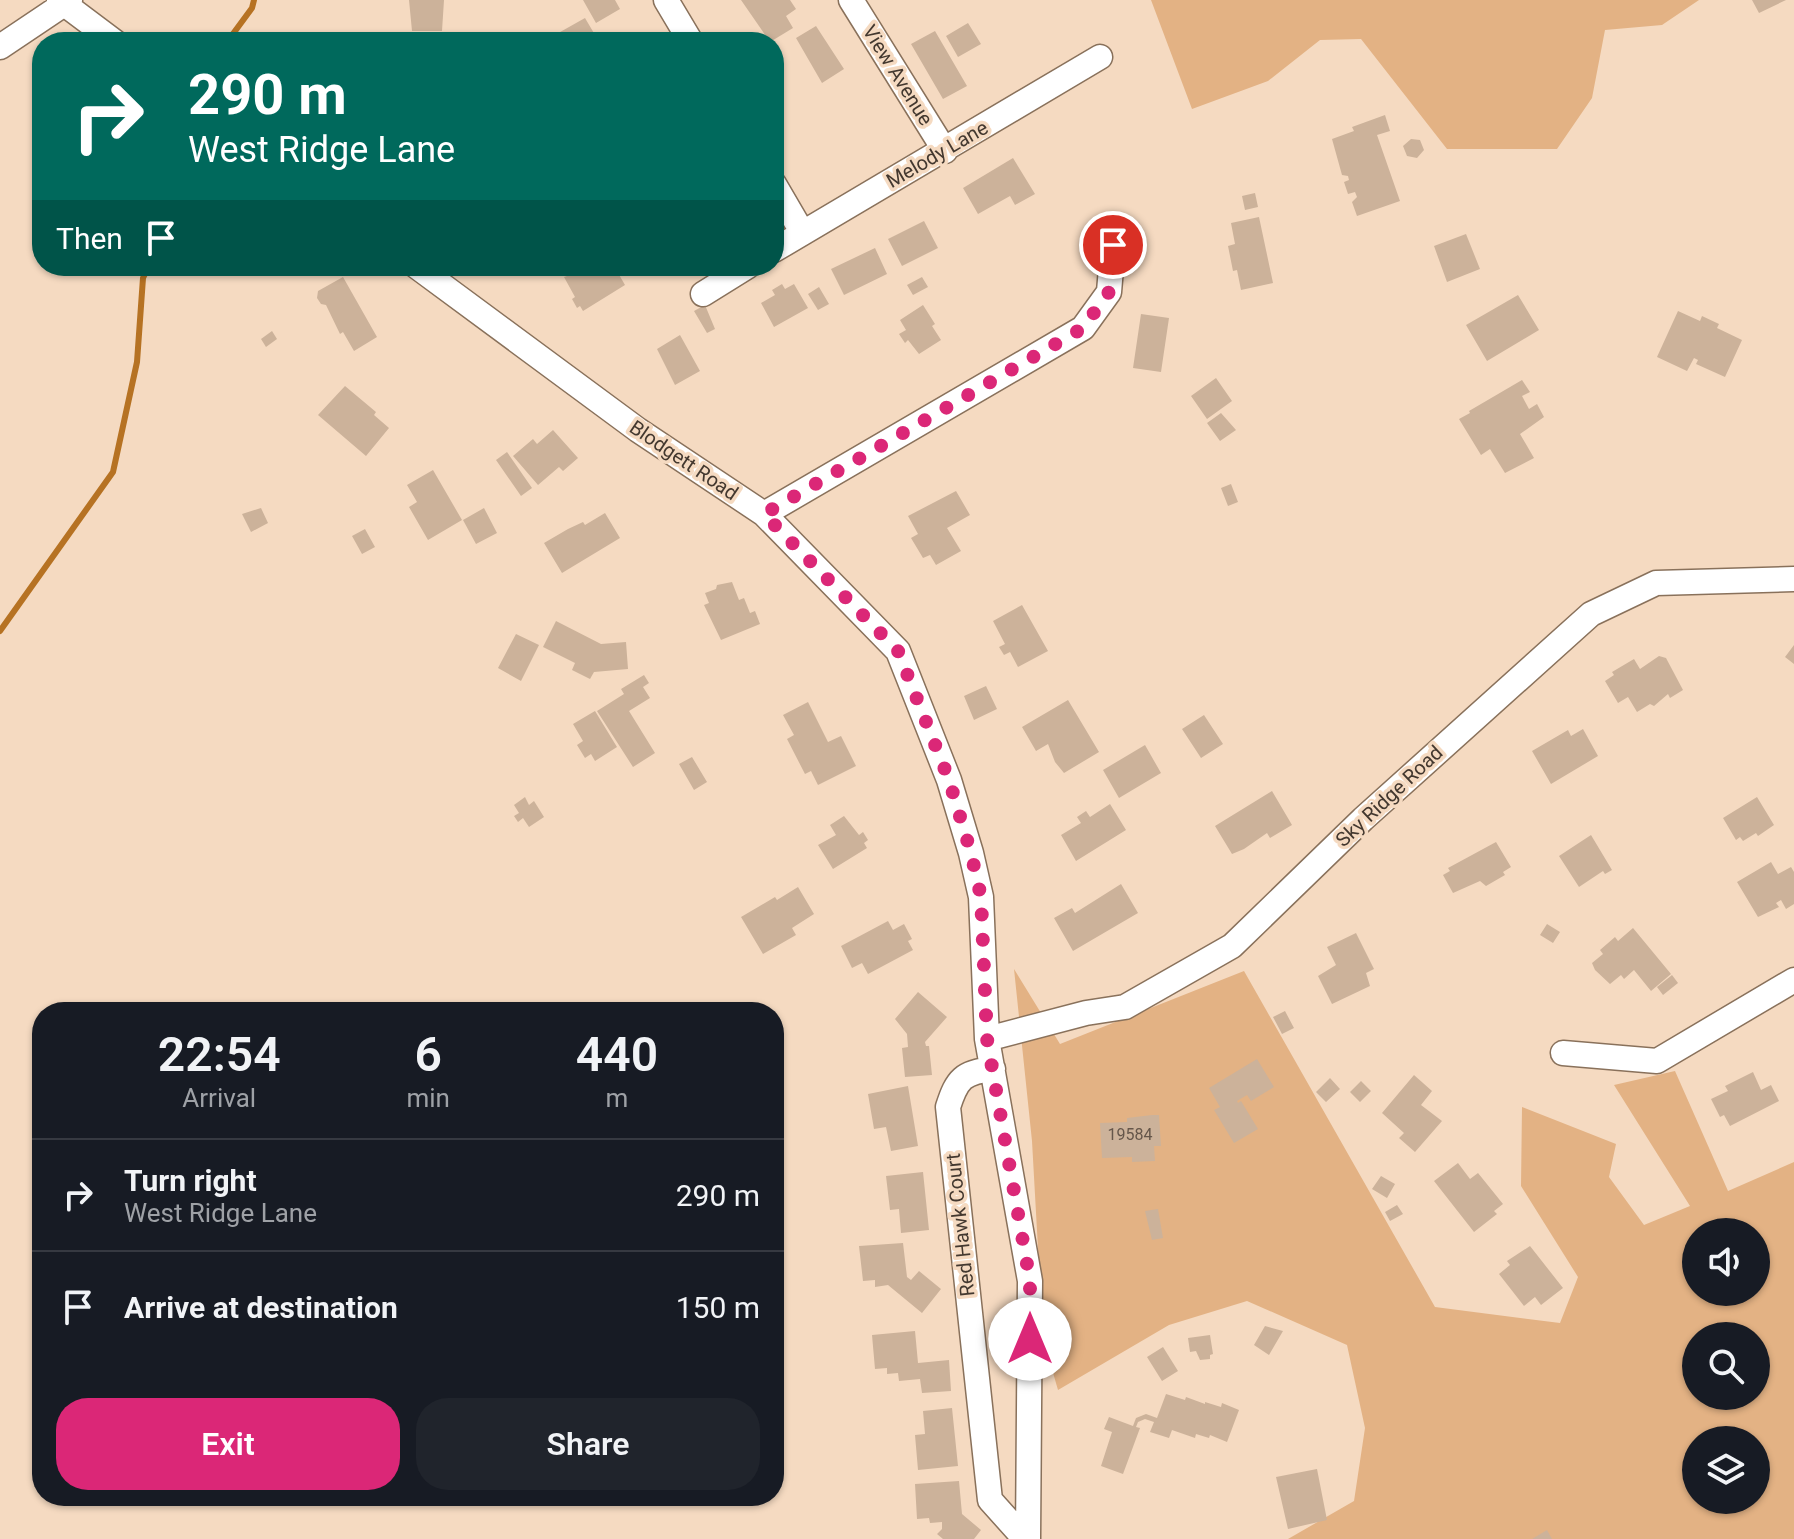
<!DOCTYPE html>
<html lang="en">
<head>
<meta charset="utf-8">
<style>
	:root { --surface:#171b24; --page:#20242c; --text:#f1f3f6; --muted:#9ea1a6; --line:#363941; --accent:#db2777 }
	body { margin:0; font-family:Roboto,sans-serif; background:var(--page); color:var(--text); height:100vh; display:flex; flex-direction:column; font-size:30px; white-space:nowrap }
	* { box-sizing:border-box; margin:0 }
	p { font-size:26px; color:var(--muted) }
	.icon { flex:none; width:44px; height:44px; fill:none; stroke:currentColor; stroke-width:2; stroke-linecap:round; stroke-linejoin:round }
	.map { position:relative; flex:1; overflow:hidden }
	.sheet { position:absolute; left:32px; top:1002px; width:752px; height:504px; display:flex; flex-direction:column; background:var(--surface); border-radius:32px; box-shadow:0 2px 6px #0004 }
	.sheet>* { flex:none }
	.guide { position:absolute; left:32px; top:32px; width:752px; height:244px; border-radius:32px; box-shadow:0 2px 6px #0004; background:#00695c; color:#fff; overflow:hidden }
	.controls { position:absolute; left:1682px; top:1218px; display:grid; gap:16px }
	.controls a { display:grid; place-items:center; width:88px; height:88px; border-radius:50%; background:var(--surface); box-shadow:0 2px 6px #0004; font-size:40px }
	.pin { position:absolute; display:grid; place-items:center; width:68px; height:68px; color:#fff; margin:-34px; border:4px solid #fff; border-radius:50%; box-shadow:0 2px 8px #0007 }
	.me { position:absolute; width:88px; margin:-44px; rotate:0deg; stroke-linejoin:round; filter:drop-shadow(0 0 6px #0008) }
	.turn { display:flex; align-items:center; gap:28px; height:168px; padding:0 24px; font-size:36px }
	.turn .icon { width:104px; height:104px; stroke-width:2.5 }
	.turn b { display:block; font-size:56px; line-height:68px }
	.then { display:flex; align-items:center; height:76px; padding:0 24px; background:#0003; gap:16px; font-size:30px }
	.eta { display:flex; justify-content:space-evenly; align-items:center; height:136px; text-align:center }
	.eta b { font-size:48px; font-weight:600; line-height:56px }
	.primary-button { display:flex; gap:16px; margin-top:auto; padding:16px 24px }
	.primary-button a { flex:1; height:92px; border-radius:32px; background:var(--accent); color:#fff; font-size:32px; font-weight:600; line-height:92px; text-align:center }
	.primary-button a+a { background:var(--page); color:var(--text) }
	ul { padding:0; list-style:none }
	li { display:flex; align-items:center; gap:24px; height:112px; padding:0 24px; border-top:2px solid var(--line) }
	li div { flex:1 }
	li b { display:block; font-size:30px }
	li em { font-style:normal }
	.map>svg:first-child { display:block }
	.green { fill:#e3b284; fill-rule:evenodd }
	.lines { fill:none; stroke-linecap:round; stroke-linejoin:round }
	.stream { stroke:#b67223; stroke-width:6 }
	.building { fill:#ccb29a }
	.minor-casing { stroke:#89715b; stroke-width:27 }
	.minor { stroke:#fff; stroke-width:24 }
	.route { stroke:#db2777; stroke-width:14; stroke-dasharray:0 25.2 }
	.labels { text-anchor:middle; dominant-baseline:central; stroke-width:7; stroke-linejoin:round; paint-order:stroke }
	.number-label { font-size:16px; fill:#65564a }
	.street-label { font-size:20px; fill:#43382f; stroke:#f5dac1 }
</style>
</head>
<body>
<div class="map">
<svg width="1794" height="1539" viewBox="0 0 1794 1539">
	<rect width="100%" height="100%" fill="#f5dac1"/>
	<path class="green" d="M1151,0H1699L1662,25L1605,30L1592,98L1557,149H1447L1361,39L1320,40L1268,81L1192,109Z
		M1014,969L1060,1044L1244,971L1435,1307L1560,1323L1578,1277L1521,1186L1522,1107L1616,1144L1609,1177L1644,1225L1690,1206L1614,1085L1675,1071L1728,1191L1794,1162V1539H1288L1354,1501L1365,1428L1347,1345L1247,1301L1169,1325L1058,1390L1043,1338L1032,1141ZM1696,1232H1756V1292H1696ZM1696,1336H1756V1396H1696ZM1696,1440H1756V1500H1696Z"/>
	<g class="lines">
		<path class="stream" d="M227,42L252,8L254,0
			M0,631L113,472L137,362L143,278L149,266"/>
	</g>
	<path class="building" d="M409,0H444L442,31H412Z
		M583,0H615L620,9L596,23Z
		M741,0H790L796,9L786,16L793,28L770,42Z
		M1752,0H1786L1759,13Z
		M585,18L598,40L556,42L553,36Z
		M968,23L981,44L958,57L946,36Z
		M816,26L844,69L822,83L796,38Z
		M935,31L967,86L943,99L911,44Z
		M1385,115L1390,131L1377,135L1400,201L1357,216L1352,202L1357,197L1355,192L1348,194L1344,182L1349,180L1348,176L1342,175L1332,139L1354,131L1352,127Z
		M1411,139L1420,140L1424,150L1417,158L1407,156L1403,146Z
		M1013,158L1035,194L1015,205L1010,196L978,214L963,188Z
		M1255,193L1258,207L1245,210L1242,196Z
		M1259,217L1273,283L1241,290L1237,270L1233,271L1228,246L1235,244L1231,223Z
		M924,221L938,248L902,266L888,239Z
		M1466,234L1480,269L1447,282L1434,246Z
		M875,248L887,274L844,295L831,269Z
		M561,266H594L599,275L614,266L625,285L583,311L580,306L577,308L572,299L575,297L564,277L567,276Z
		M343,277L377,337L354,351L343,332L340,334L326,305L321,304L317,298L318,291Z
		M922,277L928,287L913,295L907,285Z
		M782,284L785,289L794,284L808,308L774,327L761,303L775,295L772,290Z
		M819,287L829,304L818,310L808,294Z
		M1518,295L1539,330L1487,361L1466,325Z
		M705,305L715,329L707,333L694,311Z
		M923,305L935,324L932,326L941,340L919,354L908,340L905,343L899,334L906,330L900,320Z
		M1678,311L1700,321L1702,316L1719,324L1717,328L1742,340L1725,377L1696,364L1698,360L1694,358L1687,371L1657,357Z
		M1141,314L1169,318L1161,372L1133,368Z
		M272,331L277,339L266,347L261,339Z
		M680,335L700,371L675,385L657,349Z
		M1216,378L1232,401L1207,419L1191,396Z
		M1522,380L1530,392L1522,396L1529,409L1537,404L1544,417L1520,434L1534,458L1505,473L1490,449L1481,455L1459,419L1470,413L1469,411Z
		M345,386L376,412L374,415L389,428L366,456L318,415Z
		M1221,413L1236,430L1220,441L1207,423Z
		M553,430L578,458L563,471L559,467L538,485L513,456L533,439L537,444Z
		M507,452L532,488L521,496L496,460Z
		M433,470L462,520L428,540L409,507L417,502L407,485Z
		M1231,484L1238,502L1228,506L1221,488Z
		M956,491L970,515L947,528L961,551L936,565L930,555L923,558L911,538L918,534L908,516Z
		M261,508L268,523L251,532L242,514Z
		M484,508L497,533L476,544L463,520Z
		M605,513L620,538L562,573L544,543L568,529L583,522L585,525Z
		M365,529L375,547L362,554L352,536Z
		M732,582L739,600L744,598L750,613L755,611L760,624L721,640L704,605L709,603L705,593L716,589L717,585Z
		M1022,605L1048,651L1018,667L1010,652L1004,655L999,647L1005,644L993,621Z
		M556,621L601,644L626,642L628,669L594,672L590,679L572,670L575,663L543,647Z
		M516,634L539,645L521,681L498,668Z
		M1794,645V664L1785,657Z
		M1659,656L1666,658L1683,690L1670,698L1668,694L1654,706L1650,704L1637,712L1628,697L1618,703L1605,681L1614,675L1612,672L1634,659L1640,669Z
		M644,675L649,683L643,687L650,698L629,711L655,753L633,767L597,711L624,694L621,689Z
		M986,686L997,709L974,720L964,696Z
		M1068,700L1099,752L1064,773L1055,762L1048,744L1036,751L1022,727Z
		M808,702L828,742L841,736L856,766L818,785L811,771L805,774L787,739L794,735L783,715Z
		M595,711L617,747L595,761L591,754L585,758L577,745L583,741L573,724Z
		M1204,715L1223,744L1201,758L1182,729Z
		M1583,729L1598,756L1551,784L1532,751L1568,730L1571,736Z
		M1145,745L1161,773L1119,798L1103,770Z
		M692,757L707,782L694,790L679,764Z
		M1272,791L1292,825L1270,838L1267,833L1244,849L1232,854L1215,826Z
		M525,797L529,805L534,801L544,817L529,827L523,818L518,822L514,816L519,813L514,805Z
		M1757,797L1774,825L1758,836L1756,833L1743,841L1740,837L1736,840L1723,818Z
		M1110,804L1126,830L1076,861L1061,835L1081,823L1077,817L1086,811L1090,817Z
		M844,816L859,835L863,832L868,840L864,843L867,848L833,869L818,845L836,835L830,825Z
		M1591,835L1612,870L1605,874L1603,871L1579,887L1559,856Z
		M1496,842L1511,867L1503,872L1505,875L1486,886L1480,881L1453,893L1443,875L1450,871L1448,868Z
		M1771,862L1778,874L1791,867L1794,872V904L1786,909L1781,900L1776,903L1779,907L1758,917L1737,882Z
		M1121,884L1138,913L1073,951L1054,918L1072,908L1075,913Z
		M798,887L814,914L792,928L796,935L763,954L741,917L775,897L777,900Z
		M888,921L893,930L904,924L912,939L908,941L913,950L868,974L862,963L852,968L841,946Z
		M1547,924L1560,932L1553,943L1540,935Z
		M1633,928L1671,974L1651,991L1634,970L1624,979L1621,975L1610,984L1595,970L1592,963L1603,954L1600,950L1615,937L1618,941Z
		M1356,933L1374,969L1366,973L1370,986L1332,1004L1318,976L1336,965L1327,947Z
		M1672,975L1678,983L1663,995L1657,987Z
		M918,992L947,1017L925,1042L926,1046H929L932,1075L905,1077L902,1048L908,1047L907,1034L895,1019Z
		M1285,1011L1294,1028L1282,1034L1273,1017Z
		M1257,1059L1274,1087L1251,1101L1247,1095L1237,1101L1238,1103L1241,1101L1258,1129L1234,1143L1214,1110L1220,1107L1209,1088Z
		M1753,1072L1761,1090L1771,1085L1779,1101L1730,1126L1724,1115L1720,1117L1711,1099L1728,1091L1725,1086Z
		M1414,1075L1432,1091L1421,1105L1442,1121L1415,1152L1399,1138L1404,1133L1382,1113Z
		M1330,1078L1340,1089L1326,1102L1316,1092Z
		M1361,1081L1371,1091L1360,1102L1350,1092Z
		M908,1086L918,1146L891,1151L886,1127L874,1129L868,1094Z
		M1152,1115H1159L1161,1146H1154L1155,1161L1132,1162V1157L1102,1158L1100,1123L1127,1122V1118Z
		M1458,1163L1470,1179L1478,1173L1503,1204L1494,1211L1497,1214L1474,1232L1434,1181Z
		M923,1172L929,1230L901,1233L899,1209L890,1210L886,1176Z
		M1381,1176L1395,1184L1387,1198L1372,1189Z
		M1397,1205L1403,1214L1390,1221L1385,1212Z
		M1158,1209L1163,1238L1152,1240L1145,1211Z
		M903,1243L907,1277L911,1280L919,1271L941,1289L922,1313L888,1285L875,1287V1280L863,1281L859,1246Z
		M1530,1246L1563,1288L1541,1305L1535,1297L1524,1306L1499,1274L1510,1265L1507,1261Z
		M1265,1326L1283,1331L1269,1355L1254,1345Z
		M915,1331L918,1363L949,1360L951,1391L922,1393L920,1379L899,1381L898,1373L887,1374V1368L875,1369L872,1335Z
		M1210,1335L1213,1354L1210,1355V1359L1200,1360L1196,1351L1190,1352L1188,1338Z
		M1163,1347L1178,1371L1162,1381L1147,1357Z
		M1166,1394L1185,1400L1186,1397L1205,1404V1402L1221,1407L1222,1403L1239,1410L1227,1442L1210,1435L1209,1438L1196,1434L1195,1438L1172,1430L1169,1438L1150,1432L1154,1422L1145,1419L1138,1422L1136,1427L1140,1428L1123,1474L1101,1466L1112,1432L1104,1429L1109,1417L1133,1426L1136,1418L1146,1414L1157,1418Z
		M952,1408L958,1466L918,1470L915,1435L925,1434L923,1411Z
		M1317,1469L1327,1520L1288,1529L1276,1477Z
		M959,1481L962,1514L981,1530L974,1539H943L937,1534L942,1529V1522L930,1523L929,1518L917,1519L915,1484Z
		M1547,1530L1552,1539H1532Z"/>
	<g class="lines">
		<defs>
			<path id="minor" d="M59,0L115,42
				M666,0L691,42
				M851,0L945,151
				M0,47L70,0
				M774,184L802,232
				M774,250L1100,57
				M416,266L638,430L764,514L898,651L949,780L971,853L981,897L987,1039L1030,1281L1028,1539
				M703,294L748,266
				M764,514L1083,328L1109,292L1113,245
				M987,1039L1086,1013L1125,1007L1232,946L1363,819L1591,614L1656,583L1794,579
				M1563,1053L1657,1061L1794,980
				M993,1069C963,1072 957,1079 948,1107L990,1500L1025,1539"/>
		</defs>
		<use href="#minor" class="minor-casing"/>
		<use href="#minor" class="minor"/>
	</g>
	<g class="lines">
		<path class="route" d="M1030,1339V1281L987,1039L981,897L971,853L949,780L898,651L764,514L1083,328L1109,292L1113,245"/>
	</g>
	<g class="labels">
		<g class="number-label">
			<text x="1130" y="1134">19584</text>
		</g>
		<g class="street-label">
			<text transform="translate(898 75) rotate(58)">View Avenue</text>
			<text transform="translate(937 154) rotate(-30)">Melody Lane</text>
			<text transform="translate(684 460) rotate(34)">Blodgett Road</text>
			<text transform="translate(1389 796) rotate(-43)">Sky Ridge Road</text>
			<text transform="translate(960 1225) rotate(-96)">Red Hawk Court</text>
		</g>
	</g>
</svg>
<div class="controls">
<a><svg class="icon" aria-label="sound" viewBox="0 0 24 24"><path d="M4 9h4l5-4v14l-5-4H4zM17 9q2 3 0 6"/></svg></a>
<a><svg class="icon" aria-label="search" viewBox="0 0 24 24"><circle cx="10" cy="10" r="6"/><path d="M15 15l6 6"/></svg></a>
<a><svg class="icon" aria-label="layers" viewBox="0 0 24 24"><path d="M12 4l9 5-9 5-9-5zM3 14l9 5 9-5"/></svg></a>
</div>
<div class="pin" style="left:1113px;top:245px;background:#d93025"><svg class="icon" aria-label="arrive" viewBox="0 0 24 24"><path d="M6 21V4h12l-3 4 3 4H6"/></svg></div>
<svg class="me" style="left:1030px;top:1339px" viewBox="-20 -20 40 40"><circle r="19" fill="#fff"/><path d="M0-13L10 11 0 6-10 11z" fill="#db2777"/></svg>
<div class="guide">
<div class="turn"><svg class="icon" aria-label="right" viewBox="0 0 24 24"><path d="M7 20v-9h11M14 6l5 5-5 5"/></svg><div><b>290 m</b>West Ridge Lane</div></div>
<div class="then">Then<svg class="icon" aria-label="arrive" viewBox="0 0 24 24"><path d="M6 21V4h12l-3 4 3 4H6"/></svg></div>
</div>
<section class="sheet">
<div class="eta">
<div><b>22:54</b><p>Arrival</p></div>
<div><b>6</b><p>min</p></div>
<div><b>440</b><p>m</p></div>
</div>
<ul>
<li><svg class="icon" aria-label="right" viewBox="0 0 24 24"><path d="M7 20v-9h11M14 6l5 5-5 5"/></svg><div><b>Turn right</b><p>West Ridge Lane</p></div><em>290 m</em></li>
<li><svg class="icon" aria-label="arrive" viewBox="0 0 24 24"><path d="M6 21V4h12l-3 4 3 4H6"/></svg><div><b>Arrive at destination</b></div><em>150 m</em></li>
</ul>
<div class="primary-button"><a>Exit</a><a>Share</a></div>
</section>
</div>
</body>
</html>
